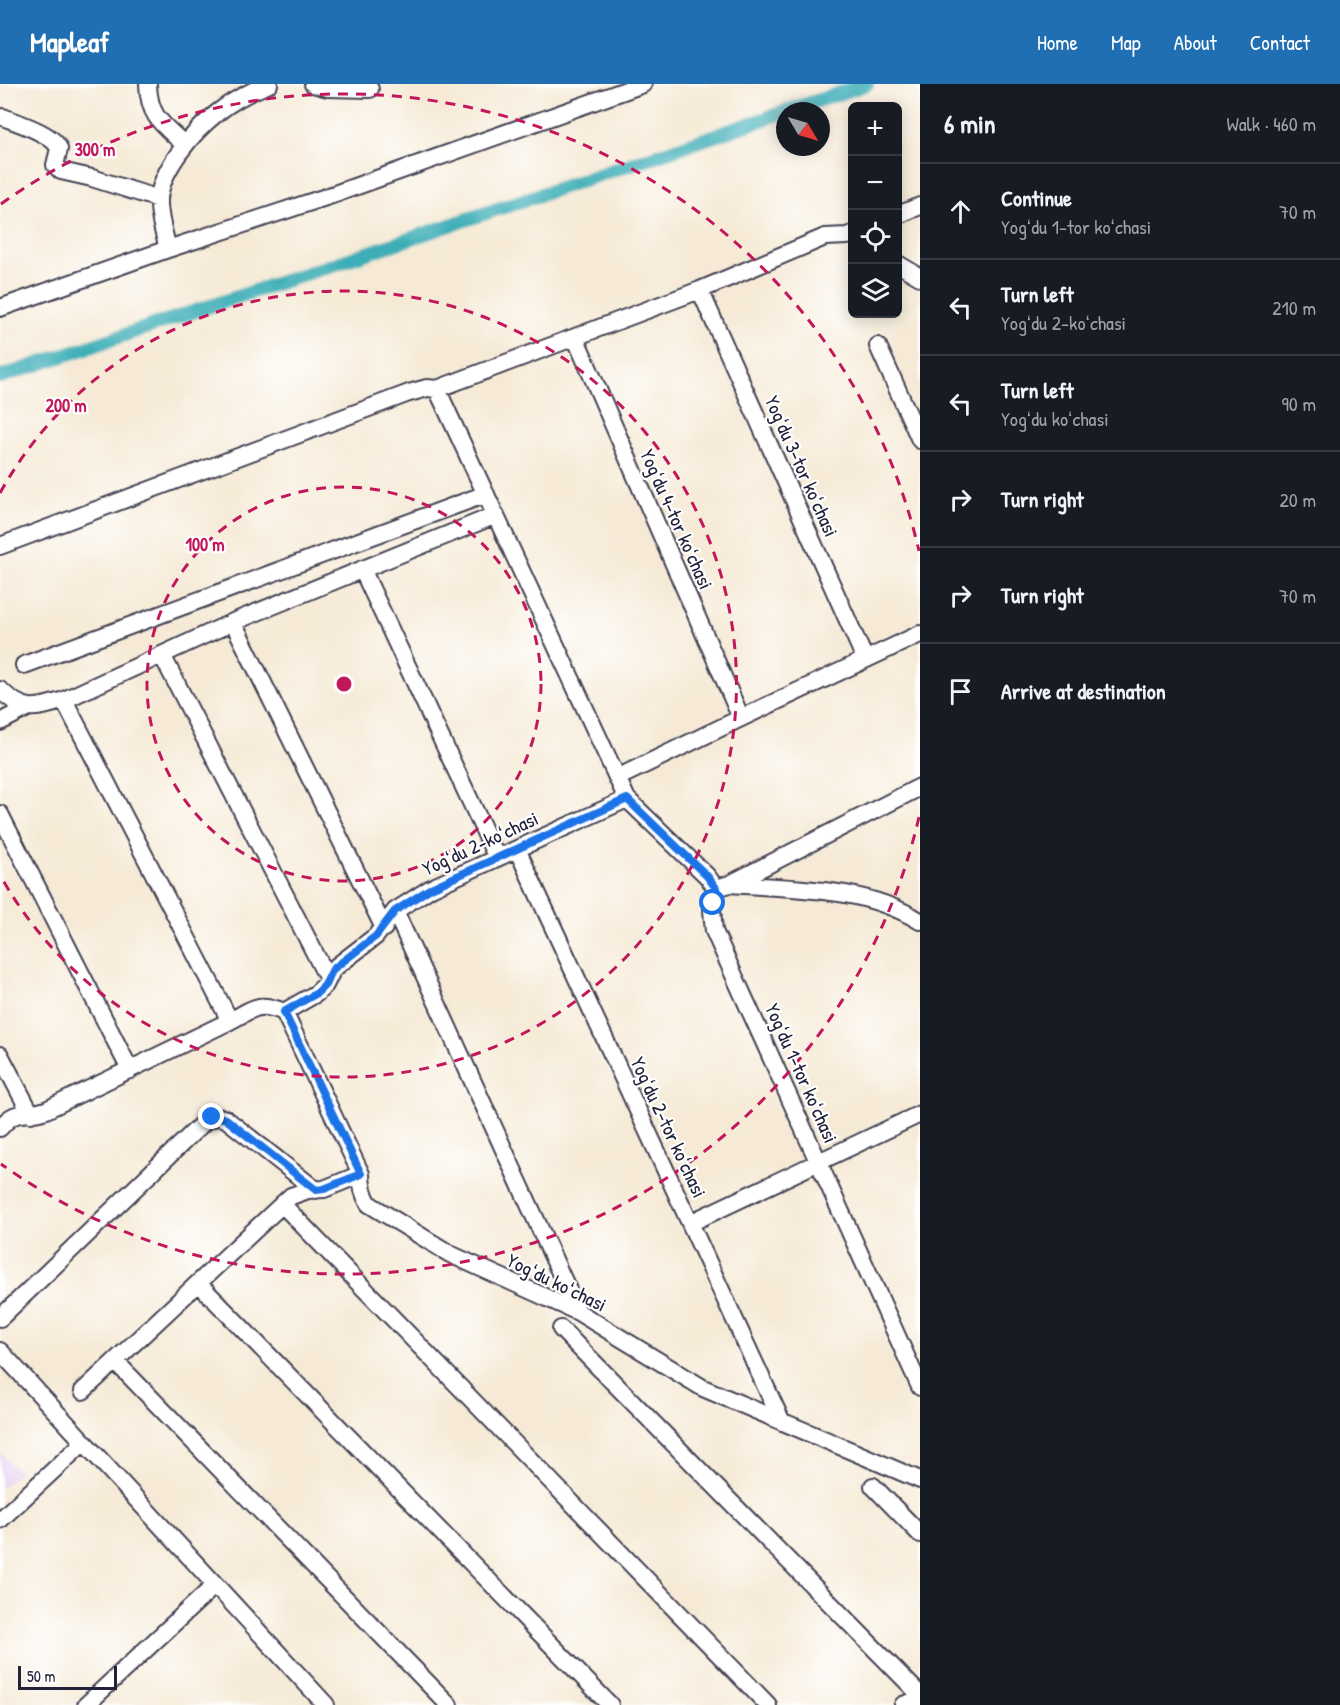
<!DOCTYPE html>
<meta charset="utf-8">
<style>
:root{--surface:#171b24;--page:#242831;--text:#f1f3f6;--muted:#9ea1a6;--line:#363941;--accent:#1f6fb2}
body{margin:0;font-family:"Patrick Hand",sans-serif;background:var(--page);color:var(--text)}
.controls{position:absolute;right:18px;top:18px;display:grid;overflow:hidden;border-radius:9px;box-shadow:0 3px 15px #0003}
.controls button{width:54px;height:54px;display:grid;place-items:center;padding:0;border:0;border-bottom:2px solid var(--line);background:var(--surface);color:var(--text);font:30px sans-serif}
.compass{position:absolute;left:776px;top:18px;width:54px;height:54px;border-radius:50%;background:var(--surface);box-shadow:0 3px 15px #0003;rotate:128deg}
.scale{position:absolute;left:18px;bottom:15px;width:99px;box-sizing:border-box;padding-left:6px;border:3px solid #22223b;border-top:0;font-size:16px;line-height:21px;white-space:nowrap;color:#22223b;-webkit-text-stroke:4px #fff;paint-order:stroke}
.stop{position:absolute;width:18px;height:18px;margin:-14px;border:4px solid #1a73e8;border-radius:50%;background:#fff}
.stop.end{background:#1a73e8;border-color:#fff;box-shadow:0 2px 6px #0008}
.list{margin:0;padding:0;list-style:none}
h2{display:flex;justify-content:space-between;align-items:center;height:78px;margin:0;padding:0 24px;font-size:26px}
h2 small{font-size:20px;font-weight:400;color:var(--muted)}
.list li{display:grid;grid-template-columns:39px 1fr auto;gap:18px;align-items:center;box-sizing:border-box;height:96px;padding:0 24px;border-top:2px solid var(--line)}
.list b{display:block;font-size:22px;white-space:nowrap}
.list p{margin:0;font-size:20px;white-space:nowrap;color:var(--muted)}
.list em{font-size:20px;font-style:normal;color:var(--muted)}
.icon{flex:none;width:33px;height:33px;fill:none;stroke:currentColor;stroke-width:2;stroke-linecap:round;stroke-linejoin:round}
.map{position:relative;flex:none;width:920px;height:1621px;overflow:hidden}
header{display:flex;align-items:center;gap:36px;box-sizing:border-box;height:84px;padding:0 30px;background:var(--accent);color:#fff}
header strong{font-size:28px}
nav{display:flex;gap:33px;margin-inline-start:auto;font-size:21px}
main{display:flex}
aside{flex:1;background:var(--surface)}
.map>svg:first-child{display:block}
.built{fill:#e6d3f0}
.lines{fill:none;stroke-linecap:round;stroke-linejoin:round}
.canal{stroke:#3daeb7;stroke-width:14}
.minor-casing{stroke:#424052;stroke-width:20}
.minor{stroke:#fff;stroke-width:16}
.route{stroke:#1a73e8;stroke-width:8}
.ring{fill:none;stroke:#c2185b;stroke-width:3;stroke-dasharray:10 8}
.labels{text-anchor:middle;dominant-baseline:central;stroke-width:4.5;stroke-linejoin:round;paint-order:stroke}
.street-label{font-size:20px;fill:#22223b;stroke:#fff}
.centre{fill:#c2185b;stroke:#fff;stroke-width:3}
.ring-label{font-size:18px;text-anchor:middle;font-weight:bold;fill:#c2185b;stroke:#fff;stroke-width:4.5;stroke-linejoin:round;paint-order:stroke}
</style>
<header>
<strong>Mapleaf</strong>
<nav><a>Home</a><a>Map</a><a>About</a><a>Contact</a></nav>
</header>
<main>
<div class="map">
<svg width="920" height="1621" viewBox="0 0 920 1621">
<rect width="100%" height="100%" fill="#fff"/>
<filter id="ink" filterUnits="userSpaceOnUse"><feTurbulence type="fractalNoise" baseFrequency=".0167" numOctaves="2"/><feDisplacementMap in="SourceGraphic" scale="12" xChannelSelector="R" yChannelSelector="G"/><feConvolveMatrix kernelMatrix="1 2 1 2 8 2 1 2 1" color-interpolation-filters="sRGB"/></filter>
<filter id="wash" filterUnits="userSpaceOnUse"><feTurbulence type="fractalNoise" baseFrequency=".008" numOctaves="4" result="noise"/><feDisplacementMap in="SourceGraphic" scale="24" xChannelSelector="R" yChannelSelector="G"/><feGaussianBlur stdDeviation="1.35" result="paint"/><feColorMatrix in="noise" values="0 0 0 0 0 0 0 0 0 0 0 0 0 0 0 0 0 1.4 0 .05"/><feComposite in="paint" operator="in"/></filter>
<g filter="url(#wash)">
<rect width="100%" height="100%" fill="#f6ead6"/>
<path class="built" d="M0 1368 19 1388 0 1405Z"/>
<g class="lines">
<path class="canal" d="M787 27 867 0
M0 293 785 28"/>
</g>
</g>
<g filter="url(#ink)">
<g class="lines">
<defs>
<path id="minor" d="M148 0C149 33 162 40 185 61
M313 0 328 4 370 5
M3 33C18 39 54 50 59 65L55 81 61 87 92 94 159 115
M898 131 920 122
M168 165C164 149 158 131 159 115 161 85 194 47 217 29 232 17 251 7 269 0
M898 180 920 193
M700 206 865 575
M0 224 168 165 329 112 643 0
M575 253 741 634
M878 262 920 356
M437 305 627 715 707 792 716 804 712 826 714 847 920 1303
M0 462 409 309 427 304 437 305 700 206 825 153 847 152 852 150
M362 485 497 774
M233 538 384 844
M162 571 328 895
M24 581 486 410
M0 606C24 628 34 626 64 616L233 538 496 431
M64 616 230 937C253 925 257 917 284 928
M0 638 29 623
M617 694 741 634 920 550
M0 730 130 986
M517 765 782 1338
M730 800C794 805 863 802 920 837
M716 804 730 800 920 703
M395 827 578 1228
M284 928 361 1090C361 1102 363 1110 369 1120L450 1170 578 1228 703 1304 920 1396
M284 928 317 909 325 901 333 885 376 852 395 827 431 804 627 715
M0 971 31 1030
M0 1044C18 1022 24 1034 46 1026L230 937
M282 1120 768 1621
M690 1139 920 1030
M198 1199 610 1621
M0 1234 204 1038C212 1033 217 1032 226 1035L316 1106
M561 1245 920 1611
M0 1267 326 1621
M115 1277 449 1621
M83 1307 291 1112 308 1106 324 1105 361 1090
M873 1402 920 1450
M0 1436 84 1358
M86 1621 215 1501
M903 1621 920 1615"/>
</defs>
<use href="#minor" class="minor-casing"/>
<use href="#minor" class="minor"/>
</g>
</g>
<g class="lines" filter="url(#ink)">
<path class="route" d="M212 1033H219L226 1035 316 1106 324 1105 361 1090 284 928 317 909 325 901 333 885 376 852 395 827 431 804 627 715 707 792 716 804 713 819"/>
</g>
<g class="ring">
<circle cx="344" cy="600" r="197"/>
<path d="M0 409A393 393 0 1 1 0 791"/>
<path d="M919 733A590 590 0 0 1 1 1080M1 120A590 590 0 0 1 919 467"/>
</g>
<g class="labels">
<g class="street-label">
<text transform="translate(802 382) rotate(66)">Yogʻdu 3-tor koʻchasi</text>
<text transform="translate(677 435) rotate(66)">Yogʻdu 4-tor koʻchasi</text>
<text transform="translate(480 759) rotate(-25)">Yogʻdu 2-koʻchasi</text>
<text transform="translate(802 989) rotate(66)">Yogʻdu 1-tor koʻchasi</text>
<text transform="translate(669 1043) rotate(65)">Yogʻdu 2-tor koʻchasi</text>
<text transform="translate(557 1198) rotate(26)">Yogʻdu koʻchasi</text>
</g>
</g>
<circle cx="344" cy="600" r="9" class="centre"/>
<g class="ring-label">
<text x="95" y="72">300 m</text>
<text x="66" y="328">200 m</text>
<text x="205" y="467">100 m</text>
</g>
</svg>
<div class="controls">
<button>+</button>
<button>−</button>
<button><svg class="icon" aria-label="locate" viewBox="0 0 24 24"><circle cx="12" cy="12" r="6"/><path d="M12 2v4M12 18v4M2 12h4M18 12h4"/></svg></button>
<button><svg class="icon" aria-label="layers" viewBox="0 0 24 24"><path d="M12 4l9 5-9 5-9-5zM3 14l9 5 9-5"/></svg></button>
</div>
<svg class="compass" viewBox="-18 -18 36 36"><path d="M0-13l5 13h-10z" fill="#e53935"/><path d="M0 13l5-13h-10z" fill="#9ea1a6"/></svg>
<div class="scale">50 m</div>
<div class="stop" style="left:713px;top:819px"></div>
<div class="stop end" style="left:212px;top:1033px"></div>
</div>
<aside>
<h2>6 min<small>Walk · 460 m</small></h2>
<ul class="list">
<li><svg class="icon" aria-label="ahead" viewBox="0 0 24 24"><path d="M12 20V5M6 11l6-6 6 6"/></svg><div><b>Continue</b><p>Yogʻdu 1-tor koʻchasi</p></div><em>70 m</em></li>
<li><svg class="icon" aria-label="left" viewBox="0 0 24 24"><path d="M17 20v-9H6M10 6l-5 5 5 5"/></svg><div><b>Turn left</b><p>Yogʻdu 2-koʻchasi</p></div><em>210 m</em></li>
<li><svg class="icon" aria-label="left" viewBox="0 0 24 24"><path d="M17 20v-9H6M10 6l-5 5 5 5"/></svg><div><b>Turn left</b><p>Yogʻdu koʻchasi</p></div><em>90 m</em></li>
<li><svg class="icon" aria-label="right" viewBox="0 0 24 24"><path d="M7 20v-9h11M14 6l5 5-5 5"/></svg><div><b>Turn right</b></div><em>20 m</em></li>
<li><svg class="icon" aria-label="right" viewBox="0 0 24 24"><path d="M7 20v-9h11M14 6l5 5-5 5"/></svg><div><b>Turn right</b></div><em>70 m</em></li>
<li><svg class="icon" aria-label="arrive" viewBox="0 0 24 24"><path d="M6 21V4h12l-3 4 3 4H6"/></svg><div><b>Arrive at destination</b></div></li>
</ul>
</aside>
</main>
